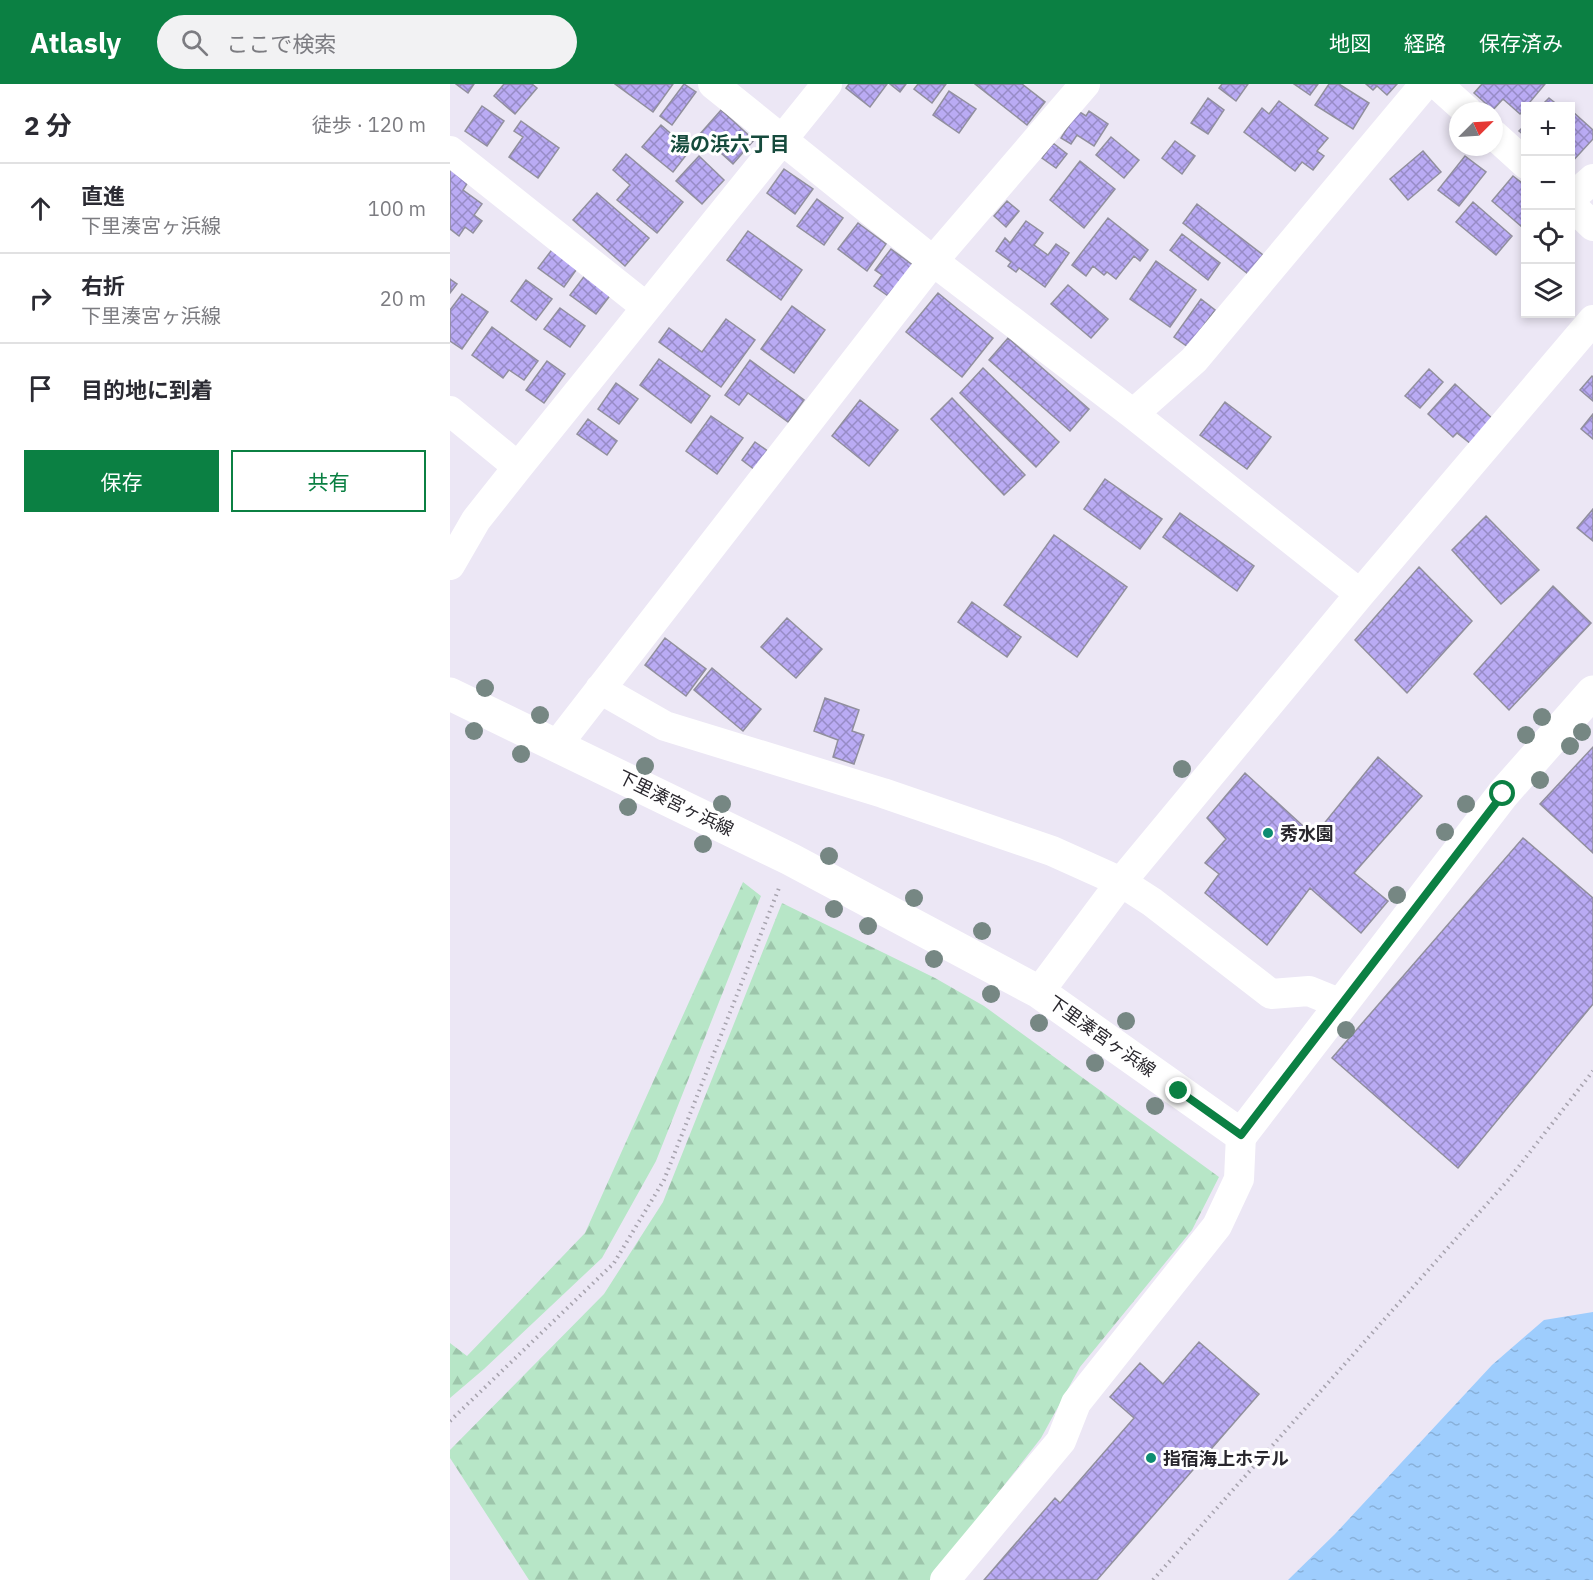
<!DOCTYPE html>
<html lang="ja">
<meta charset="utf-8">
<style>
:root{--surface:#fff;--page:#f2f2f3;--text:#2b2b33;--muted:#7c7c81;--line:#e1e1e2;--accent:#0b8043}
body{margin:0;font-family:"IBM Plex Sans","Noto Sans JP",sans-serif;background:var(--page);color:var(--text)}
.controls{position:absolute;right:18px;top:18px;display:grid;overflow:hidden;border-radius:0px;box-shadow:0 3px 9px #0003}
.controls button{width:54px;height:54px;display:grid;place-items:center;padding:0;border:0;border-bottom:2px solid var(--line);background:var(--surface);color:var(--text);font:30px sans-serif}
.compass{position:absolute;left:999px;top:18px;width:54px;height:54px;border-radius:50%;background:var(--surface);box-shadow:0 3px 9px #0003;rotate:66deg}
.stop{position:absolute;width:18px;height:18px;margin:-14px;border:4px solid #0b8043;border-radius:50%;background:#fff}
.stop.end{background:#0b8043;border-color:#fff;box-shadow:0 2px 6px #0008}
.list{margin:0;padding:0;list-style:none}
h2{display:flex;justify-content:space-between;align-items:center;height:78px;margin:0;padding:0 24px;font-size:26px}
h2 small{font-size:20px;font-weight:400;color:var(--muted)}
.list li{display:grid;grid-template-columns:39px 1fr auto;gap:18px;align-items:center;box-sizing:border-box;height:90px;padding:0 24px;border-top:2px solid var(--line)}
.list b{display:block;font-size:22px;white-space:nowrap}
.list p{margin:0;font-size:20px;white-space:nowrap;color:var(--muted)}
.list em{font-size:20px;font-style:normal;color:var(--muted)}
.actions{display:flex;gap:12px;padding:18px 24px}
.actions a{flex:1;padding:14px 0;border:2px solid var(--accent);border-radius:0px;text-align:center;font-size:21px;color:var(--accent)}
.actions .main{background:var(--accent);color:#fff}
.icon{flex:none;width:33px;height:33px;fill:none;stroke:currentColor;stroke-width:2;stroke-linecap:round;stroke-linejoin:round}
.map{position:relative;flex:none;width:1143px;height:1496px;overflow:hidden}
header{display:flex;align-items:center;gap:36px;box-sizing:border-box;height:84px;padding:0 30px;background:var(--accent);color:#fff}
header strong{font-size:28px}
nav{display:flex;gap:33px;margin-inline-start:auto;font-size:21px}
.search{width:420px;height:54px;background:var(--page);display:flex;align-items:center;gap:15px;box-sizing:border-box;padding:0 21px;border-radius:33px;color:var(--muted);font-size:22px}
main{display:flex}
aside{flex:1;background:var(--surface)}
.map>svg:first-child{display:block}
.forest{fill:url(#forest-firs)}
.water{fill:url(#water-ripples)}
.building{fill:url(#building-cross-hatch);stroke:#918f9d;stroke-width:1.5}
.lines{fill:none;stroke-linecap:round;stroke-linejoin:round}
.path{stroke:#a7a3ae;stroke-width:4;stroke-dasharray:1.5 4.5;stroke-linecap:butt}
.minor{stroke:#fff;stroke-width:30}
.major{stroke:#fff;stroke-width:33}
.tree{fill:#768783}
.route{stroke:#0b8043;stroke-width:8}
.poi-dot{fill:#0d8c71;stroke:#fff;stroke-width:2}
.labels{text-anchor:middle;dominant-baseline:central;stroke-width:6;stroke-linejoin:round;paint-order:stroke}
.street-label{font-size:18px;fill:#29272d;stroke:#fff}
.poi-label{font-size:18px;font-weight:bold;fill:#29272d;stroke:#fff;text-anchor:start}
.neighbourhood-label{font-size:20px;font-weight:bold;fill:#154a3c;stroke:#fff}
</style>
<header>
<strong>Atlasly</strong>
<div class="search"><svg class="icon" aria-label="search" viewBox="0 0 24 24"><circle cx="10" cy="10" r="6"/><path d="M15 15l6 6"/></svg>ここで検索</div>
<nav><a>地図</a><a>経路</a><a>保存済み</a></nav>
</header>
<main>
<aside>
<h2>2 分<small>徒歩 · 120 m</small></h2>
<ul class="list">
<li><svg class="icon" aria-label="ahead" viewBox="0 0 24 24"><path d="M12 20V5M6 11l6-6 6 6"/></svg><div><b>直進</b><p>下里湊宮ヶ浜線</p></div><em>100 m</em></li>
<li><svg class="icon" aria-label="right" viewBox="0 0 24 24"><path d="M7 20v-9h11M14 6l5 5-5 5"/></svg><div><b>右折</b><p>下里湊宮ヶ浜線</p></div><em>20 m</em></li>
<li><svg class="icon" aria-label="arrive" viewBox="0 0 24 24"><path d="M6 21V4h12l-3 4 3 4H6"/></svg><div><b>目的地に到着</b></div></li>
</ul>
<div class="actions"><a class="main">保存</a><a>共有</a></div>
</aside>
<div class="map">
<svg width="1143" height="1496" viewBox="0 0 1143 1496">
<defs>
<pattern id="forest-firs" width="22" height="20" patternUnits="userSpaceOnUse" patternTransform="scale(1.5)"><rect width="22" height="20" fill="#b7e6c7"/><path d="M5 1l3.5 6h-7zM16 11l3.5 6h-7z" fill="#9dc5ab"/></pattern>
<pattern id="water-ripples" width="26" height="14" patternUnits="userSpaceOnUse" patternTransform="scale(1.5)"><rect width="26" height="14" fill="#9ecdfd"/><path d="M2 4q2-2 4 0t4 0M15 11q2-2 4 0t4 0" fill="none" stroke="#88b0d9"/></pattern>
<pattern id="building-cross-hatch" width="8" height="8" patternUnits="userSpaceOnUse" patternTransform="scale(1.5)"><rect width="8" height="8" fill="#baabf4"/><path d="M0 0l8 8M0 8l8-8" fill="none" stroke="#978bc6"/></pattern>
</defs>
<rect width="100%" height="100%" fill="#ece7f5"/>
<path class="forest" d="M293 798 311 812 206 1077 152 1174 34 1285 0 1314V1259L17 1272 135 1149Z
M332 819 485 894 534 922 769 1093 742 1146 630 1283 591 1354 480 1496H79L0 1374V1366L154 1210 213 1118Z"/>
<path class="water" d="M1143 1228V1496H838L885 1450 1042 1281 1094 1236Z"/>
<path class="building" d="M6 0H24L18 9Z
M54 0H82L87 4 65 30 44 12Z
M165 0H223L203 28Z
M234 0 246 8 222 41 210 32Z
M399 0H437L420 23 396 4Z
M440 0H456L450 8Z
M468 0H496L482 19 464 5Z
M525 0H572L595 18 577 41Z
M772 0H798L786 17 769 4Z
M844 0H868L860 11Z
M879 0H889L919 19 903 45 865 21Z
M916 0H947L937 11 927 2 923 6Z
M1032 0H1095L1070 30 1053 15 1043 26 1024 9Z
M499 7 526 25 509 49 483 31Z
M758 14 774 26 758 50 741 39Z
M1099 14 1109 22H1091Z
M829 17 878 54 867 67 874 72 863 86 852 78 845 87 794 48 812 24 819 30Z
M32 22 54 37 37 62 15 47Z
M271 26 304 56 283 80 250 50Z
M628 27 636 32 639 27 658 40 644 62 627 51 621 60 611 54Z
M1122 27 1143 46V55L1120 80Z
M71 37 109 64 88 94 59 73 73 53 64 47Z
M1076 40V53L1069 47Z
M211 41 240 66 223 88 192 63Z
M661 53 689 76 674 94 646 71Z
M725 57 745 72 732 90 712 74Z
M603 59 617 70 606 84 592 74Z
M973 67 991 88 958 116 940 95Z
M176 70 233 118 207 149 167 116 180 101 163 86Z
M249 72 274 96 252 120 226 97Z
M1015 72 1036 88 1009 122 988 106Z
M630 77 665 105 634 144 600 116Z
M0 85 18 98 13 106 32 120 24 131 32 137 23 149 15 143 9 152 0 145Z
M334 85 363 105 345 130 317 109Z
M1063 92 1076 102V139L1072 143 1042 117Z
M147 109 199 154 175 182 123 136Z
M367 115 393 134 374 161 347 142Z
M557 117 569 127 556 143 544 132Z
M1023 118 1062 152 1046 171 1006 138Z
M747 120 813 171 798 190 733 139Z
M658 134 698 166 690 177 684 172 666 195 657 188 654 191 643 182 636 192 622 181Z
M576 137 593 149 584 161 598 171 606 160 619 169 595 203 569 184 566 188 558 182 561 178 546 167 555 154 560 159Z
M408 139 436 160 417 187 388 165Z
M298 147 352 186 331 216 277 176Z
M732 150 770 179 758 196 720 166Z
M104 163 129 182 114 203 88 184Z
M441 165 464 182 441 214 424 202 432 191 425 186Z
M706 177 746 206 720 243 680 215Z
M136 190 162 209 146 230 120 211Z
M0 195 7 200 0 209Z
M76 196 102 215 86 236 61 217Z
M618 201 658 235 641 254 601 220Z
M488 209 543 254 512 293 456 248Z
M12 210 38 228 12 265 0 257V226Z
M751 215 765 226 738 263 724 253Z
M342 222 375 246 344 289 311 265Z
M110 224 135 242 120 263 94 245Z
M276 235 305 256 271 303 209 258 219 244 252 268Z
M42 243 88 277 74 296 59 286 53 294 22 271Z
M558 254 639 325 620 347 539 276Z
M209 275 260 312 241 339 190 301Z
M300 276 354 316 338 338 298 309 289 321 275 311Z
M97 277 115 290 94 319 76 306Z
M533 284 609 358 586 383 510 309Z
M979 285 993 298 970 324 955 312Z
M1142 292 1143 293V317L1130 306Z
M166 299 188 315 169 340 148 325Z
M1005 300 1043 335 1021 360 1007 349 1003 353 978 330Z
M502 314 575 391 554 411 481 335Z
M410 316 448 346 419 382 382 352Z
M775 318 821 353 797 385 750 351Z
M1143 330V355L1131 345Z
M261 332 293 354 267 390 236 367Z
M138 335 167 357 157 371 127 350Z
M305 358 319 368 305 386 292 376Z
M655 395 712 435 690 465 634 425Z
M1143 425V457L1127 444Z
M730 429 804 482 787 507 713 453Z
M1036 432 1089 486 1051 520 1002 466Z
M604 451 677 503 627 573 554 521Z
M969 483 1022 537 957 609 905 556Z
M1103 502 1141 539 1059 626 1024 590Z
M522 518 571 553 557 573 508 538Z
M337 534 372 565 346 594 311 563Z
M215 554 256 585 236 612 195 581Z
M262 584 311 625 293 647 244 606Z
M375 614 409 626 402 647 414 651 404 680 383 673 388 656 364 647Z
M1143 663V769L1090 720Z
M928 673 972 712 904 789 938 817 911 849 860 804 817 861 755 809 769 790 755 779 776 755 757 734 795 689 864 752Z
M1073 754 1143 814V920L1008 1084 882 974Z
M749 1258 809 1310 647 1496H534L605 1414 610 1419 684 1334 660 1313 690 1279 713 1300Z"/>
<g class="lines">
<path class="path" d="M0 1337 164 1179 214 1096 329 804
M703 1496 1059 1095 1143 987"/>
<path class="minor" d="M263 0 483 177 683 330 910 510
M987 0 1017 27
M1044 51 1076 80
M0 67 196 223
M1120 115 1143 95
M1120 120 1143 142
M0 327 68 383
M683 330 744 276 975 0
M0 481 26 436 68 383 377 0
M150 605 215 642 433 709 602 767 671 798 702 818 821 910 859 907 891 920
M107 661 483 177 635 0
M589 908 671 798 910 510 1143 236
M495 1496 611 1357 626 1319 767 1142 789 1095 791 1051"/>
<path class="major" d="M0 610 340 775 589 908 791 1051 1053 710 1143 608"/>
</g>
<g class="tree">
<circle cx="35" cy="604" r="9"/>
<circle cx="90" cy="631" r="9"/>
<circle cx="1092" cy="633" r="9"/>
<circle cx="24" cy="647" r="9"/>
<circle cx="1132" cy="648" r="9"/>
<circle cx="1076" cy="651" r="9"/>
<circle cx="1120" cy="662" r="9"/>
<circle cx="71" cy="670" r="9"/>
<circle cx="195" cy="682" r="9"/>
<circle cx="732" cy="685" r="9"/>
<circle cx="1090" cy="696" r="9"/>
<circle cx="272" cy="720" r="9"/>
<circle cx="1016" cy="720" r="9"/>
<circle cx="178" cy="723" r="9"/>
<circle cx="995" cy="748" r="9"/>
<circle cx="253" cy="760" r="9"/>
<circle cx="379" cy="772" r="9"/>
<circle cx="947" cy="811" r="9"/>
<circle cx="464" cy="814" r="9"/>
<circle cx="384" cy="825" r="9"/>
<circle cx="418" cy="842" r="9"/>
<circle cx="532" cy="847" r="9"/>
<circle cx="484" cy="875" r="9"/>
<circle cx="541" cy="910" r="9"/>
<circle cx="676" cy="937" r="9"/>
<circle cx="589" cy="939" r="9"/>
<circle cx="896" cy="946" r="9"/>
<circle cx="645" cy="979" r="9"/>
<circle cx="705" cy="1022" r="9"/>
</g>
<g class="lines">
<path class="route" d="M729 1007 791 1051 1053 710"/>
</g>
<g class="poi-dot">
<circle cx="818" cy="749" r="6"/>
<circle cx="701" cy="1374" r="6"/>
</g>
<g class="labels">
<g class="street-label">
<text transform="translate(226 719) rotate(26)">下里湊宮ヶ浜線</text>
<text transform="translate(652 952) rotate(35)">下里湊宮ヶ浜線</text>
</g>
<g class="poi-label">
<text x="830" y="749">秀水園</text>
<text x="713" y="1374">指宿海上ホテル</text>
</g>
<g class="neighbourhood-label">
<text x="280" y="59">湯の浜六丁目</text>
</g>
</g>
</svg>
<div class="controls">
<button>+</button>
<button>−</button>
<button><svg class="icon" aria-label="locate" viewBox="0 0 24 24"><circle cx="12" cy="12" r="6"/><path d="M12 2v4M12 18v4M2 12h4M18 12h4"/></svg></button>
<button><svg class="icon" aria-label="layers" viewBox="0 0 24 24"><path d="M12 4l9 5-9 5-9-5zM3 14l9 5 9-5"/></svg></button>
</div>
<svg class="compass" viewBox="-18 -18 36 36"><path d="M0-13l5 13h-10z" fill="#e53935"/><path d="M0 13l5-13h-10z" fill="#7c7c81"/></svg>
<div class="stop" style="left:1053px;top:710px"></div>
<div class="stop end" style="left:729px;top:1007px"></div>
</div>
</main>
